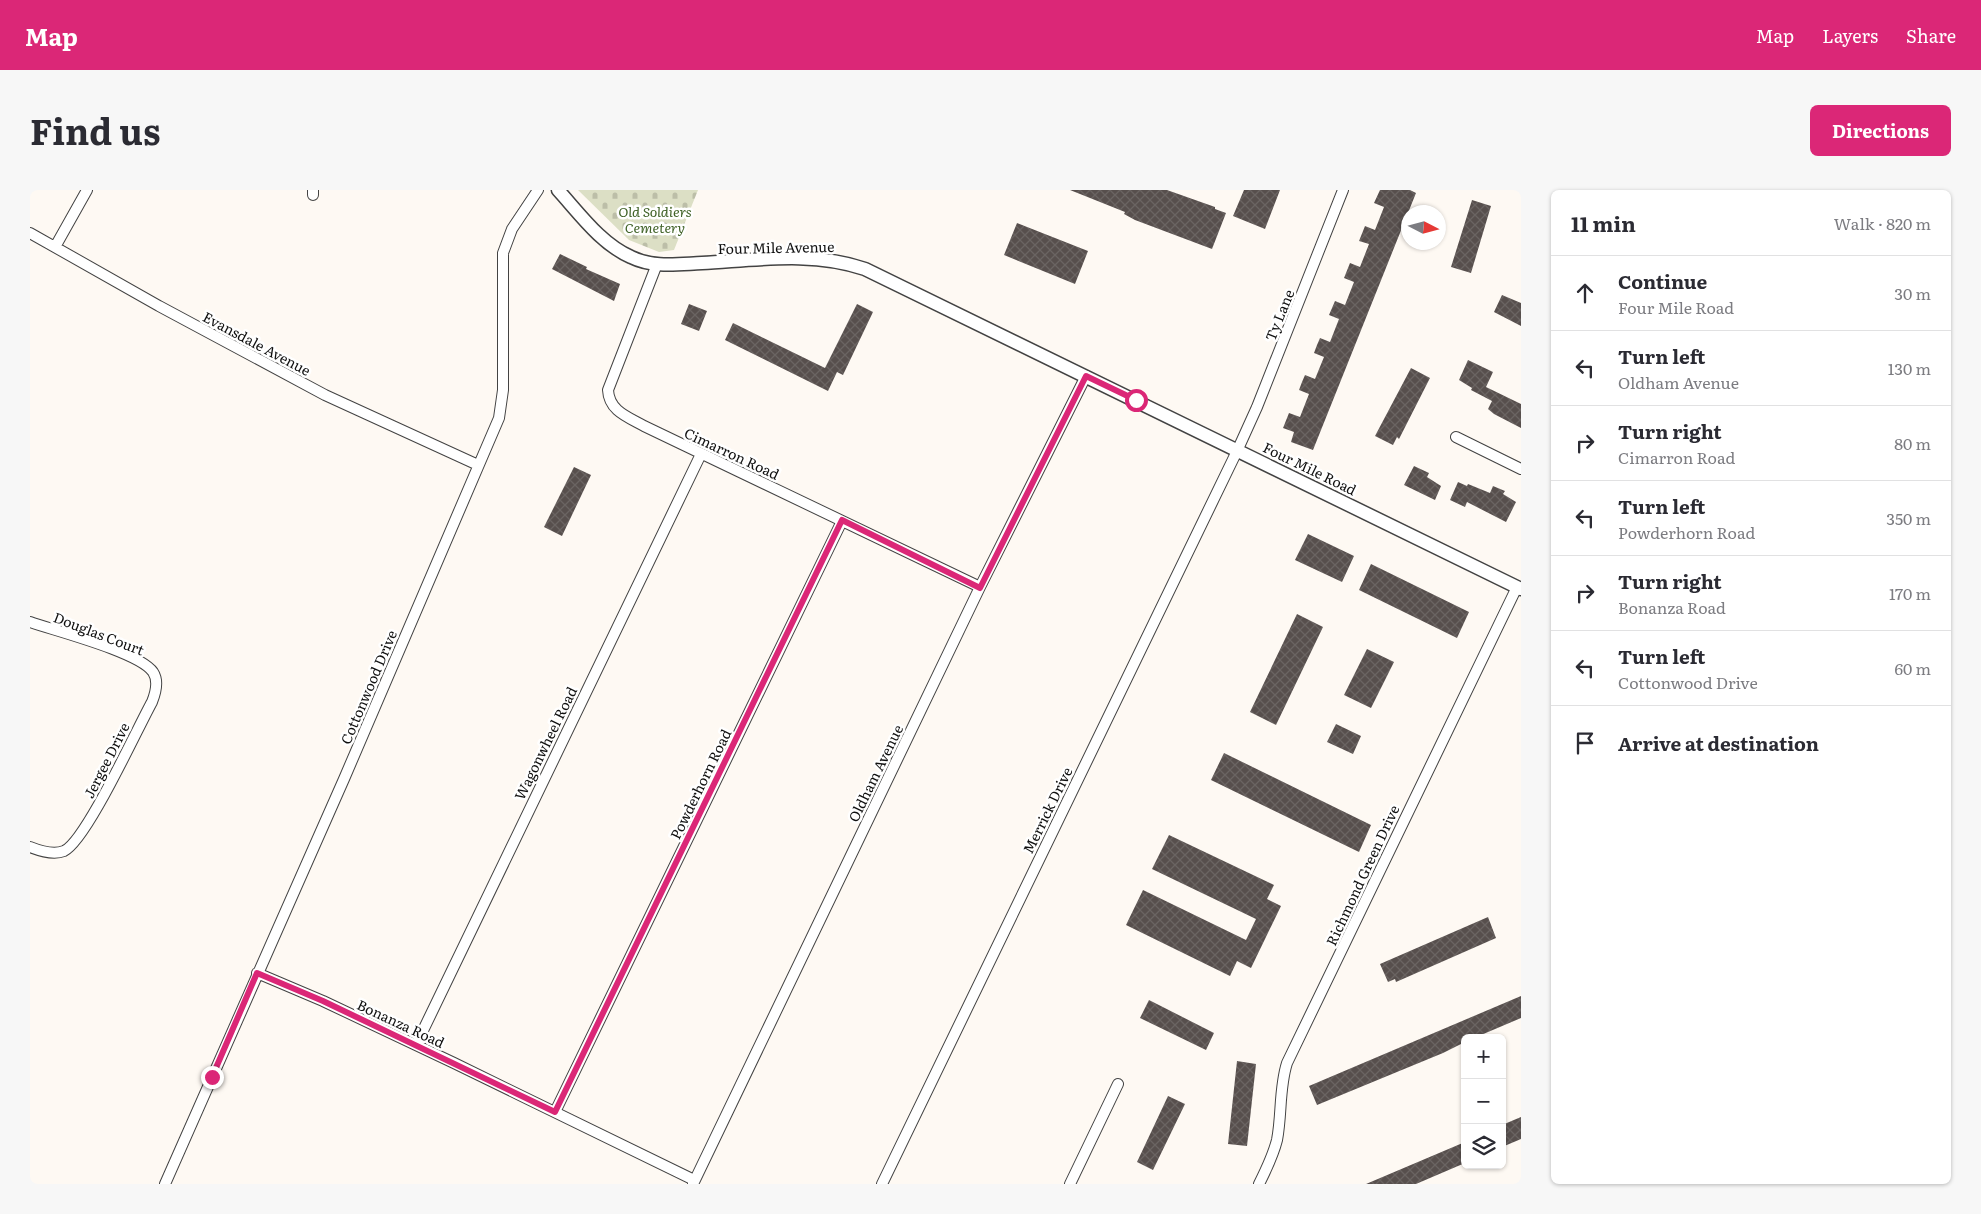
<!DOCTYPE html>
<meta charset="utf-8">
<style>
:root{--surface:#fff;--page:#f7f7f7;--text:#2b2b33;--muted:#7c7c81;--line:#e1e1e2;--accent:#db2777}
body{margin:0;font-family:Literata,serif;background:var(--page);color:var(--text)}
.controls{position:absolute;right:15px;bottom:15px;display:grid;overflow:hidden;border-radius:8px;box-shadow:0 1px 4px #0004}
.controls button{width:45px;height:45px;display:grid;place-items:center;padding:0;border:0;border-bottom:1px solid var(--line);background:var(--surface);color:var(--text);font:25px sans-serif}
.compass{position:absolute;left:1371px;top:15px;width:45px;height:45px;border-radius:50%;background:var(--surface);box-shadow:0 1px 4px #0004;rotate:96deg}
.stop{position:absolute;width:15px;height:15px;margin:-11px;border:4px solid #db2777;border-radius:50%;background:#fff}
.stop.end{background:#db2777;border-color:#fff;box-shadow:0 1px 5px #0008}
.list{margin:0;padding:0;list-style:none}
h2{display:flex;justify-content:space-between;align-items:center;height:65px;margin:0;padding:0 20px;font-size:21px}
h2 small{font-size:16px;font-weight:400;color:var(--muted)}
.list li{display:grid;grid-template-columns:32px 1fr auto;gap:15px;align-items:center;box-sizing:border-box;height:75px;padding:0 20px;border-top:1px solid var(--line)}
.list b{display:block;font-size:19px;white-space:nowrap}
.list p{margin:0;font-size:16px;white-space:nowrap;color:var(--muted)}
.list em{font-size:16px;font-style:normal;color:var(--muted)}
.icon{flex:none;width:28px;height:28px;fill:none;stroke:currentColor;stroke-width:2;stroke-linecap:round;stroke-linejoin:round}
.map{position:relative;flex:none;width:1491px;height:994px;overflow:hidden;border-radius:8px}
header{display:flex;align-items:center;gap:30px;box-sizing:border-box;height:70px;padding:0 25px;background:var(--accent);color:#fff}
header strong{font-size:24px}
nav{display:flex;gap:28px;margin-inline-start:auto;font-size:18px}
.intro{display:flex;align-items:center;justify-content:space-between;box-sizing:border-box;height:120px;padding:0 30px}
h1{margin:0;font-size:35px}
.button{padding:12px 22px;border-radius:8px;background:var(--accent);color:#fff;font-size:18px;font-weight:700}
main{display:flex;gap:30px;padding:0 30px}
aside{flex:1;background:var(--surface);border-radius:8px;box-shadow:0 1px 4px #0004}
.map>svg:first-child{display:block}
.cemetery{fill:url(#cemetery-stones)}
.building{fill:url(#building-cross-hatch)}
.lines{fill:none;stroke-linecap:round;stroke-linejoin:round}
.minor-casing{stroke:#434343;stroke-width:12}
.tertiary-casing{stroke:#434343;stroke-width:15}
.minor{stroke:#fff;stroke-width:10}
.tertiary{stroke:#fff;stroke-width:12}
.route{stroke:#db2777;stroke-width:6}
.labels{text-anchor:middle;dominant-baseline:central;stroke-width:5;stroke-linejoin:round;paint-order:stroke}
.park-label{font-size:14px;font-style:italic;fill:#3f6126;stroke:#fff}
.street-label{font-size:14px;fill:#101010;stroke:#fff}
</style>
<header>
<strong>Map</strong>
<nav><a>Map</a><a>Layers</a><a>Share</a></nav>
</header>
<div class="intro"><h1>Find us</h1><a class="button">Directions</a></div>
<main>
<div class="map">
<svg width="1491" height="994" viewBox="0 0 1491 994">
<defs>
<pattern id="cemetery-stones" width="16" height="16" patternUnits="userSpaceOnUse" patternTransform="scale(1.25)"><rect width="16" height="16" fill="#dcdfc5"/><path d="M2 7V4a2 2 0 0 1 4 0v3zM10 15v-3a2 2 0 0 1 4 0v3z" fill="#bcbea8"/></pattern>
<pattern id="building-cross-hatch" width="8" height="8" patternUnits="userSpaceOnUse" patternTransform="scale(1.25)"><rect width="8" height="8" fill="#574f4d"/><path d="M0 0l8 8M0 8l8-8" fill="none" stroke="#6a6462"/></pattern>
</defs>
<rect width="100%" height="100%" fill="#fef9f3"/>
<path class="cemetery" d="M548 0H668L644 60 629 62 599 50Z"/>
<path class="building" d="M1040 0H1137L1185 17V19L1196 23 1182 59 1105 30 1094 24 1095 22Z
M1214 0H1250L1235 39 1203 26Z
M1350 0H1380L1386 3 1283 260 1261 252 1264 242 1253 238 1259 223 1270 227 1279 204 1269 200 1272 192 1275 185 1285 189 1294 167 1284 163 1287 155 1290 148 1300 152 1309 129 1299 125 1305 111 1315 115 1324 92 1314 88 1320 73 1330 77 1339 54 1329 51 1335 36 1345 40 1354 17 1344 13Z
M1442 10 1461 16 1441 83 1421 77Z
M987 33 1058 61 1045 94 974 65Z
M530 64 557 77 556 79 590 94 584 111 522 79Z
M1472 105 1491 113V136L1464 122Z
M659 114 677 121 669 141 651 134Z
M827 114 843 122 813 185 807 182 798 201 695 150 703 133 795 178Z
M1438 170 1463 182 1456 197 1491 214V238L1464 224 1458 219 1462 211 1441 200 1442 198 1429 190Z
M1381 178 1400 188 1369 249 1367 247 1363 255 1345 246Z
M1384 276 1399 283 1397 287 1411 296 1405 310 1374 295Z
M544 277 561 285 532 346 514 337Z
M1428 292 1437 296 1438 294 1460 303 1463 296 1475 301 1473 304 1486 312 1476 332 1437 312 1435 317 1420 310Z
M1278 344 1324 366 1312 392 1265 370Z
M1341 374 1439 422 1427 448 1329 400Z
M1267 424 1293 437 1246 535 1220 522Z
M1337 459 1364 472 1341 518 1314 505Z
M1306 534 1331 546 1323 564 1297 552Z
M1194 563 1341 635 1329 662 1181 590Z
M1139 645 1244 695 1237 709 1251 716 1221 778 1207 771 1200 786 1096 735 1113 700 1216 750 1226 729 1122 679Z
M1458 727 1466 748 1366 792 1365 789 1358 792 1350 774Z
M1491 806V828L1444 848H1435V852L1413 863 1287 915 1279 896Z
M1119 810 1184 843 1176 860 1110 828Z
M1207 871 1226 874 1217 956 1198 954Z
M1138 906 1155 914 1123 980 1107 972Z
M1491 927V949L1472 957V935Z
M1435 952V973L1386 994H1336Z"/>
<g class="lines">
<defs>
<path id="minor" d="M283 0V5
M0 43 129 116 295 205 448 275
M25 57 57 0
M627 74 578 200C579 221 598 227 614 236L950 397
M1426 247 1491 279
M0 432C26 441 109 462 123 482 129 491 126 502 122 512 107 539 56 651 34 661 24 665 10 661 0 657
M227 783 293 811 424 873 664 990
M386 855 671 264
M525 922 812 331
M135 994 314 589 469 228 473 200V63L482 39 508 0
M663 994 950 397 1056 186
M852 994 1208 259 1227 217 1313 0
M1040 994 1088 894
M1229 994C1236 980 1243 966 1247 950 1252 924 1249 898 1257 873L1487 397"/>
<path id="tertiary" d="M528 0C549 23 571 54 601 67 623 78 648 74 672 73 726 70 783 61 835 79L1491 399"/>
</defs>
<use href="#minor" class="minor-casing"/>
<use href="#tertiary" class="tertiary-casing"/>
<use href="#minor" class="minor"/>
<use href="#tertiary" class="tertiary"/>
</g>
<g class="lines">
<path class="route" d="M182 887 227 783 293 811 525 922 812 330 950 398 1056 186 1106 210"/>
</g>
<g class="labels">
<g class="park-label">
<text x="625" y="21">Old Soldiers<tspan x="625" dy="16">Cemetery</tspan></text>
</g>
<g class="street-label">
<text transform="translate(746 57) rotate(-1)">Four Mile Avenue</text>
<text transform="translate(1249 125) rotate(-68)">Ty Lane</text>
<text transform="translate(227 153) rotate(28)">Evansdale Avenue</text>
<text transform="translate(702 263) rotate(25)">Cimarron Road</text>
<text transform="translate(1280 278) rotate(26)">Four Mile Road</text>
<text transform="translate(69 443) rotate(21)">Douglas Court</text>
<text transform="translate(338 497) rotate(-67)">Cottonwood Drive</text>
<text transform="translate(515 553) rotate(-64)">Wagonwheel Road</text>
<text transform="translate(76 570) rotate(-63)">Jergee Drive</text>
<text transform="translate(845 583) rotate(-64)">Oldham Avenue</text>
<text transform="translate(670 594) rotate(-64)">Powderhorn Road</text>
<text transform="translate(1017 620) rotate(-64)">Merrick Drive</text>
<text transform="translate(1332 685) rotate(-65)">Richmond Green Drive</text>
<text transform="translate(371 833) rotate(25)">Bonanza Road</text>
</g>
</g>
</svg>
<div class="controls">
<button>+</button>
<button>−</button>
<button><svg class="icon" aria-label="layers" viewBox="0 0 24 24"><path d="M12 4l9 5-9 5-9-5zM3 14l9 5 9-5"/></svg></button>
</div>
<svg class="compass" viewBox="-18 -18 36 36"><path d="M0-13l5 13h-10z" fill="#e53935"/><path d="M0 13l5-13h-10z" fill="#7c7c81"/></svg>
<div class="stop" style="left:1106px;top:210px"></div>
<div class="stop end" style="left:182px;top:887px"></div>
</div>
<aside>
<h2>11 min<small>Walk · 820 m</small></h2>
<ul class="list">
<li><svg class="icon" aria-label="ahead" viewBox="0 0 24 24"><path d="M12 20V5M6 11l6-6 6 6"/></svg><div><b>Continue</b><p>Four Mile Road</p></div><em>30 m</em></li>
<li><svg class="icon" aria-label="left" viewBox="0 0 24 24"><path d="M17 20v-9H6M10 6l-5 5 5 5"/></svg><div><b>Turn left</b><p>Oldham Avenue</p></div><em>130 m</em></li>
<li><svg class="icon" aria-label="right" viewBox="0 0 24 24"><path d="M7 20v-9h11M14 6l5 5-5 5"/></svg><div><b>Turn right</b><p>Cimarron Road</p></div><em>80 m</em></li>
<li><svg class="icon" aria-label="left" viewBox="0 0 24 24"><path d="M17 20v-9H6M10 6l-5 5 5 5"/></svg><div><b>Turn left</b><p>Powderhorn Road</p></div><em>350 m</em></li>
<li><svg class="icon" aria-label="right" viewBox="0 0 24 24"><path d="M7 20v-9h11M14 6l5 5-5 5"/></svg><div><b>Turn right</b><p>Bonanza Road</p></div><em>170 m</em></li>
<li><svg class="icon" aria-label="left" viewBox="0 0 24 24"><path d="M17 20v-9H6M10 6l-5 5 5 5"/></svg><div><b>Turn left</b><p>Cottonwood Drive</p></div><em>60 m</em></li>
<li><svg class="icon" aria-label="arrive" viewBox="0 0 24 24"><path d="M6 21V4h12l-3 4 3 4H6"/></svg><div><b>Arrive at destination</b></div></li>
</ul>
</aside>
</main>
